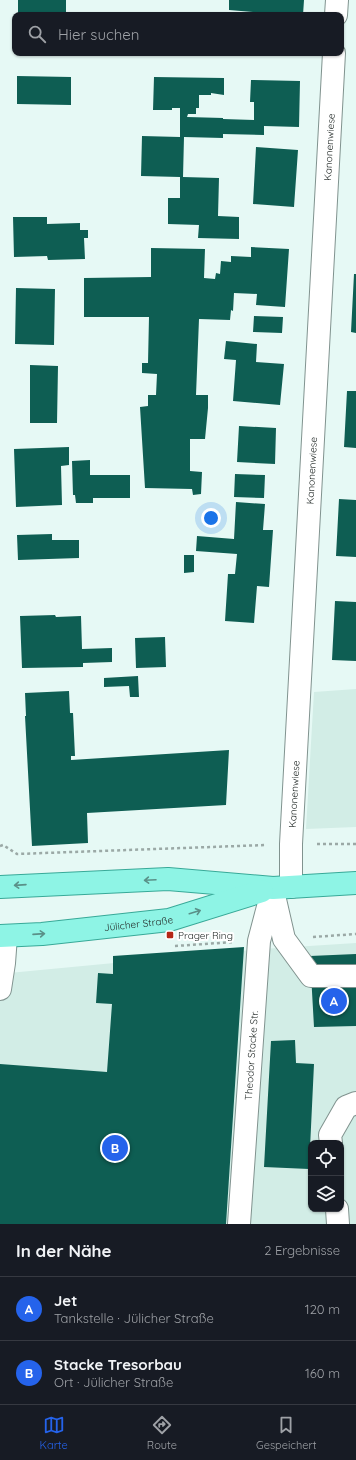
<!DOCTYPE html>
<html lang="de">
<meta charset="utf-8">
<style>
:root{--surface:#171b24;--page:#20242c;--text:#f1f3f6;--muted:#9ea1a6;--line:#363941;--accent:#2563eb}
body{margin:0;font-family:Quicksand,sans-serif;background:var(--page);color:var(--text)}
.controls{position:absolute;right:12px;bottom:12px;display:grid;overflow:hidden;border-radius:8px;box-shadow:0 1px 3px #0004}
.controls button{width:36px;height:36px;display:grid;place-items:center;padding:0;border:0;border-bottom:1px solid var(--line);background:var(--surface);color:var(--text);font:20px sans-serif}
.you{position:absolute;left:211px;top:518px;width:14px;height:14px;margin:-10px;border:3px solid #fff;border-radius:50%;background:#1a73e8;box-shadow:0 0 0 6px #1a73e833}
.badge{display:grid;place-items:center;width:26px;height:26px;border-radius:50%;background:var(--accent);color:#fff;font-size:13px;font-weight:700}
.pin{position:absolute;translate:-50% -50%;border:2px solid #fff;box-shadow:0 1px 4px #0006}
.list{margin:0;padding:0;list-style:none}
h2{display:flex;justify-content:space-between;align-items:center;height:52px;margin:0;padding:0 16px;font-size:17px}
h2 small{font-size:13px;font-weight:400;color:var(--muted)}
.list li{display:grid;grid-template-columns:26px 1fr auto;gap:12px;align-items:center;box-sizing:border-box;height:64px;padding:0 16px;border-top:1px solid var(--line)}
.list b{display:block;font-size:15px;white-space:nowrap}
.list p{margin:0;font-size:13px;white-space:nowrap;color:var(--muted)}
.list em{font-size:13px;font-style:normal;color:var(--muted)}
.icon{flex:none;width:22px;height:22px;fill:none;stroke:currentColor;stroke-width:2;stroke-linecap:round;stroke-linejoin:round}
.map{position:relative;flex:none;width:356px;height:1224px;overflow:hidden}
.search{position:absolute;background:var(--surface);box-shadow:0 1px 3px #0004;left:12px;right:12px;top:12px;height:44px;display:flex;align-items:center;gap:10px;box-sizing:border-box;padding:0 14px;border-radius:8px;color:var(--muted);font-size:15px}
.sheet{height:180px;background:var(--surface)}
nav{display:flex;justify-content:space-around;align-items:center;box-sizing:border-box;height:56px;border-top:1px solid var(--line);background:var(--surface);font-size:11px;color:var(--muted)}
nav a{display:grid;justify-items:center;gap:2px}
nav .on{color:var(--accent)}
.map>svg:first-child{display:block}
.built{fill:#d2ede6;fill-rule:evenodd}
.building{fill:#0e5e53}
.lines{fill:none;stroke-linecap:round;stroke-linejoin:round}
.minor-casing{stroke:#81938f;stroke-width:24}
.major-casing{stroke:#38a998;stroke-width:24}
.path{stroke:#9ba9a6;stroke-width:2.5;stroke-dasharray:3 3;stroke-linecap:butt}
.minor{stroke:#fff;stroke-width:22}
.major{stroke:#8ef4e5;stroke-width:22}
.oneway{stroke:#5a9088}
.poi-dot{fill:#b52717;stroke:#fff;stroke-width:1.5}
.labels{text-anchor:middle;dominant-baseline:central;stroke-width:4;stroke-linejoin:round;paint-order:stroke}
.street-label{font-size:10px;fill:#252c2a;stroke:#fff}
.poi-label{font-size:10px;fill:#252c2a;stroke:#fff;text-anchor:start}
</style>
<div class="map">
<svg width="356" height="1224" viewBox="0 0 356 1224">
<rect width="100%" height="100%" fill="#e6f9f5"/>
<path class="built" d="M356 689V827L306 829 314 692Z
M356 943V1224H0V980L9 973 262 949ZM311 1143H341V1209H311Z"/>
<path class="building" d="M18 0H66V15H18Z
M229 0H304L303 15H266V13L229 10Z
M17 76 71 77V105L17 104Z
M154 77 224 78V95L211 93V95H199V108H196V114H188L187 117 223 118V119L254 120V102H250L251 80 300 81 299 127 264 126V135L223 134V138L184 137 183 177 219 178 218 216 239 217V239L198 238 199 225 168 224V198H180V177L141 176 142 136 180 137V108H172V110H153Z
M256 147 298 150 294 207 253 204Z
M13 217H47V224L80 223V230H88V238H84L85 259 48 260 47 256 14 257Z
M251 247 289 249 285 307 256 305 257 294 234 293 233 311 231 310 230 320 199 319 196 395H208V408L205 439H190V471L202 472 201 494 193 495 192 489 145 488 140 407 148 406V395H156L157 374 142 373V363H148L149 317H84V278L151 277V248L205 249 204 278 215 279 216 273 220 274 221 261 231 262V256L251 257Z
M354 274H356V333L351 332Z
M16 288 55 289 54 345 15 344Z
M254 316 283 317 282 333 253 332Z
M226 341 257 344 256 362 284 364 280 405 233 401 236 360 224 359Z
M30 365 58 366 57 423H30Z
M347 391H356V448L344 447Z
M239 426 276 428 275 464 237 462Z
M69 447V465L61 466 62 505 16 507 14 449Z
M90 460V475H130V498H93V503H76L75 495H73L72 461Z
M235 474 265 475 264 498 234 497Z
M339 499 356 500V557L336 556Z
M236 502 265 504 263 530H273L269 587 257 586 254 623 225 621 228 574H235L237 554 196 551 197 536 234 539Z
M52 534V540H79V558L18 560 17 535Z
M184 555H194V572L184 573Z
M335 601 356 602V661L332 660Z
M55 615 56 617 81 616 82 649 112 648V662L83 663V667L22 668 20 616Z
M165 637 166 667 136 668 135 638Z
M138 676 139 697H130L129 686 104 687V678Z
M69 691 70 713H73L75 756H71V760L229 750 226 805 87 813 88 843 32 846 25 716H26L25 693Z
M244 947 226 1224H0V1064L107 1072 112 1004 96 1003 98 973 113 974V956Z
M356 954V1026L314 1027 310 956Z
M295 1040 296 1063 314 1064 309 1169 264 1167 271 1041Z"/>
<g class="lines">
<defs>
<g id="minor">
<path d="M336 15 337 0"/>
<path id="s1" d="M291 887V844L334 53"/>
<path d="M273 891 284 939 311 976H356"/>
<path d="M0 989 4 963 6 936"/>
<path d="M331 1143 330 1135 346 1107 356 1103"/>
<path d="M337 1209 338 1224"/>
<path id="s2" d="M239 1224 259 941 273 888"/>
</g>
<g id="major">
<path d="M0 887 168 879 273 888 356 883"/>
<path id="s3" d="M0 936 42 934 169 920 262 891"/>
</g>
</defs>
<use href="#minor" class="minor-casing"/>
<use href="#major" class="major-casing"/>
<path class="path" d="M317 844H356
M0 846 3 845 17 854 266 845
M313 937 356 934
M175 946 234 942"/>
<use href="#minor" class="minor"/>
<use href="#major" class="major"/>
</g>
<defs><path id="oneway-shaft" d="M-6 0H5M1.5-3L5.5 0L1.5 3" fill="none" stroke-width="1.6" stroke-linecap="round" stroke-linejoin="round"/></defs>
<g class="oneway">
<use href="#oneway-shaft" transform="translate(150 880) rotate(177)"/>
<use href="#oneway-shaft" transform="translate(20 885) rotate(176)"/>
<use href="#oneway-shaft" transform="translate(195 912) rotate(-17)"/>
<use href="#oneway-shaft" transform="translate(39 934) rotate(-4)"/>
</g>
<rect class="poi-dot" x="166" y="931" width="8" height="8" rx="2"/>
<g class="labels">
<g class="street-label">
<text stroke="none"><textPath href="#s1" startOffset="741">Kanonenwiese</textPath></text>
<text stroke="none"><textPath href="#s1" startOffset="417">Kanonenwiese</textPath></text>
<text stroke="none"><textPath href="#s1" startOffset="93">Kanonenwiese</textPath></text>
<text stroke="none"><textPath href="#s3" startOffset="139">Jülicher Straße</textPath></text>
<text stroke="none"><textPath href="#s2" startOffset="169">Theodor Stacke Str.</textPath></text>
</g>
<g class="poi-label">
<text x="178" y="935">Prager Ring</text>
</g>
</g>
</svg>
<div class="controls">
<button><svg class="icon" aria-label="locate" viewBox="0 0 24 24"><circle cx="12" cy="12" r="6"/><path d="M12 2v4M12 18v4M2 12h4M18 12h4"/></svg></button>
<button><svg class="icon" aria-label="layers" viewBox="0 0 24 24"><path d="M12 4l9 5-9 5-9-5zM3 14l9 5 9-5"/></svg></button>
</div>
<div class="you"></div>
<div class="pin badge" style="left:334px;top:1001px">A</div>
<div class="pin badge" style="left:115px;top:1148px">B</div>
<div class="search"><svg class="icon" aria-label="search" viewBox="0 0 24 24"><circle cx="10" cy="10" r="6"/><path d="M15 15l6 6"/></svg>Hier suchen</div>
</div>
<section class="sheet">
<h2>In der Nähe<small>2 Ergebnisse</small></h2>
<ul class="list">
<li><span class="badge">A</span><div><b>Jet</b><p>Tankstelle · Jülicher Straße</p></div><em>120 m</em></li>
<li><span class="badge">B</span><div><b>Stacke Tresorbau</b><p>Ort · Jülicher Straße</p></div><em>160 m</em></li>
</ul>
</section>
<nav>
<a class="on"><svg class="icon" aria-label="map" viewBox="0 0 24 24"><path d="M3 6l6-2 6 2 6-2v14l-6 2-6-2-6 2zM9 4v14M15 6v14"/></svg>Karte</a>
<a><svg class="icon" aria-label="directions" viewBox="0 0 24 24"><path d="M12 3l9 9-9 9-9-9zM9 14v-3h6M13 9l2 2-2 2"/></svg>Route</a>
<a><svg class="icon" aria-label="saved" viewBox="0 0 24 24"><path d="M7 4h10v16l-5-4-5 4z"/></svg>Gespeichert</a>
</nav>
